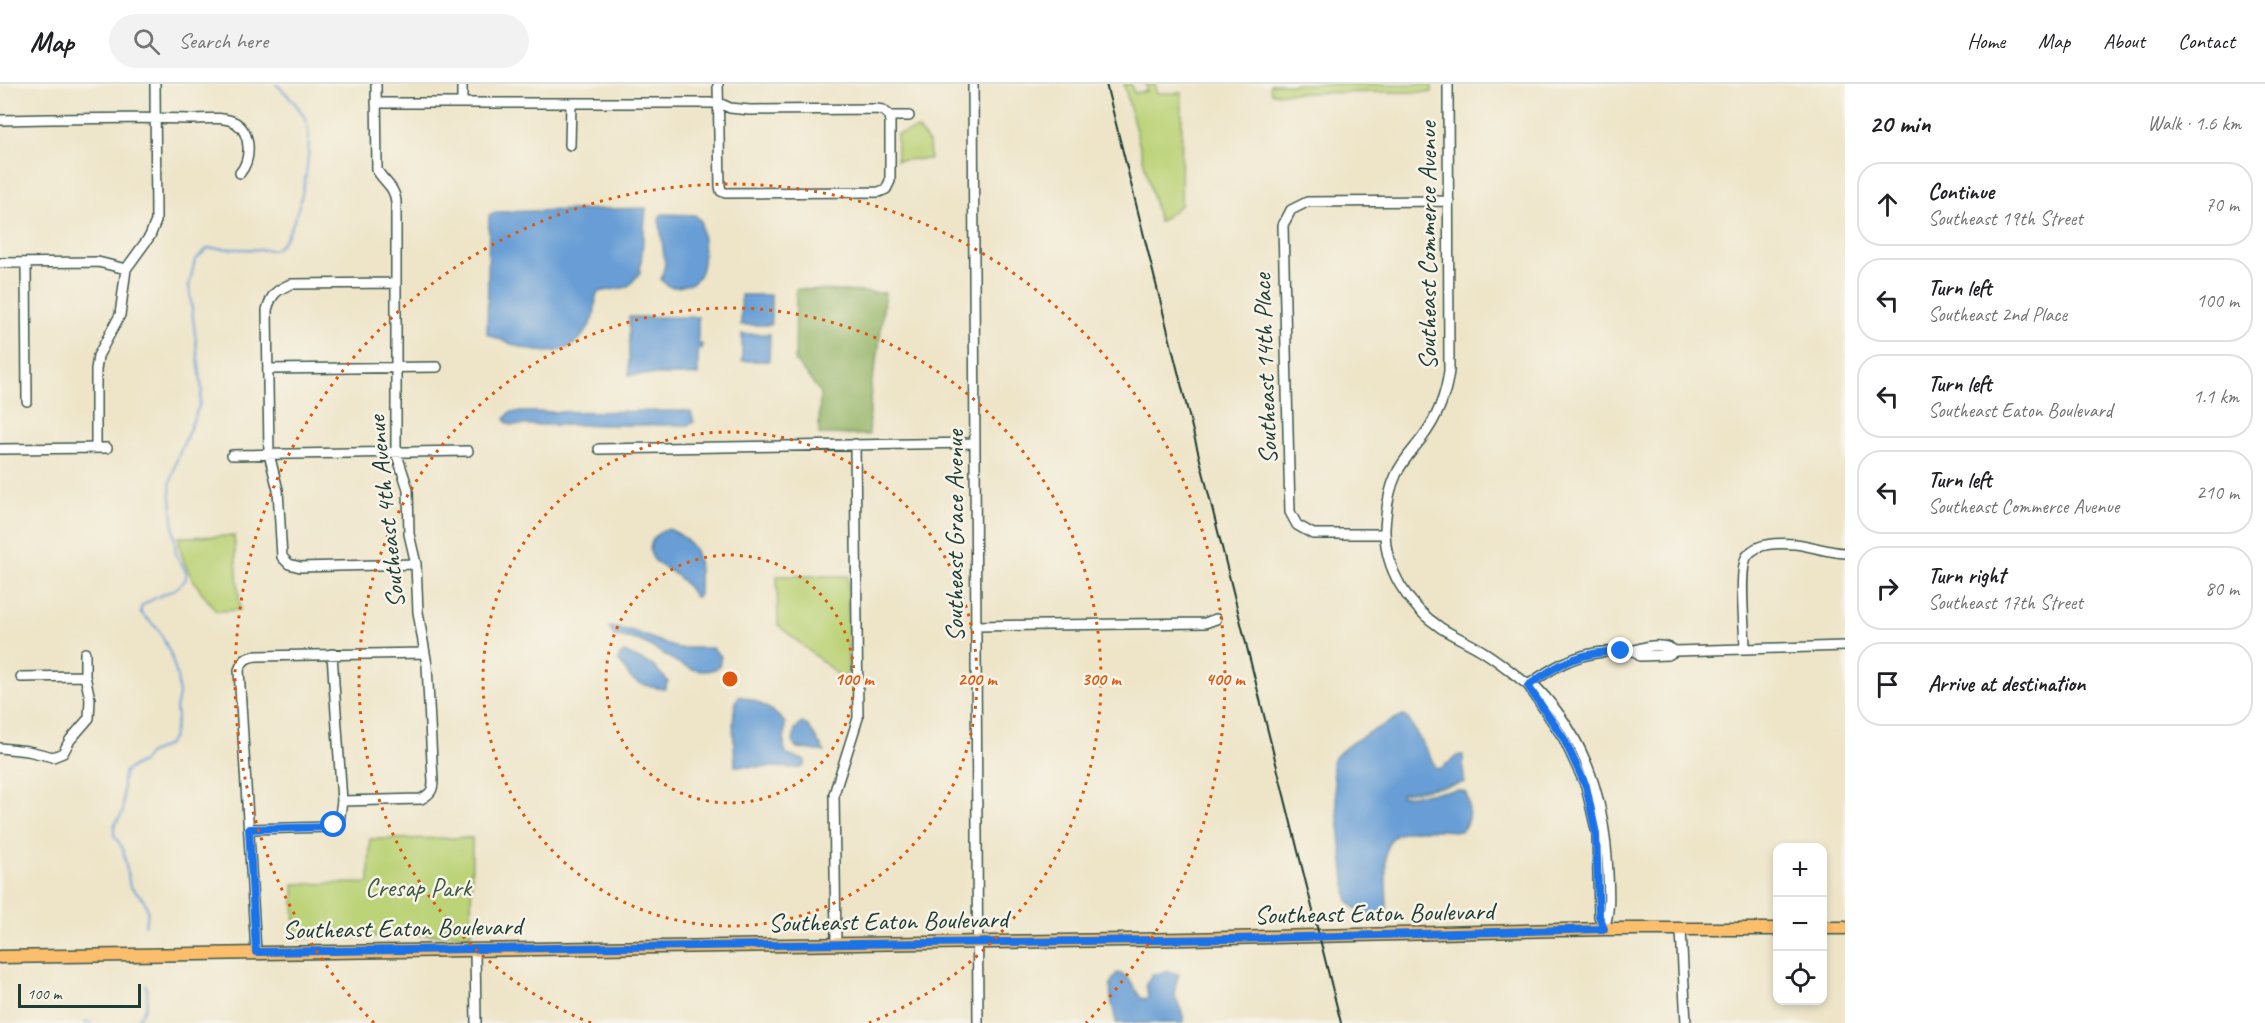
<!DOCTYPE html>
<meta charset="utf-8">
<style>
:root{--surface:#fff;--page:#f2f2f2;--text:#202124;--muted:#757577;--line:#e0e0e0}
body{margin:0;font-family:Caveat,sans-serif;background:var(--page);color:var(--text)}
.controls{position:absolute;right:18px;bottom:18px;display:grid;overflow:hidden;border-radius:12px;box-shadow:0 3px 9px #0003}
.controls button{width:54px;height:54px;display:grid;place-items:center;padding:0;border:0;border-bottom:2px solid var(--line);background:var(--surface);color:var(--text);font:30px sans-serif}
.scale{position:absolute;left:18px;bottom:15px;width:123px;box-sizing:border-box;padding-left:6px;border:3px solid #1f3d34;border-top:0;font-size:16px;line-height:21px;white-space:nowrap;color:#1f3d34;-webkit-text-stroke:4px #f7f3e8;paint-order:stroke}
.stop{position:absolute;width:18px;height:18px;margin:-14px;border:4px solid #1a73e8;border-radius:50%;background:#fff}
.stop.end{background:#1a73e8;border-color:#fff;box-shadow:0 2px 6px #0008}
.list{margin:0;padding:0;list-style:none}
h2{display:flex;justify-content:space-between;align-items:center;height:78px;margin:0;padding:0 24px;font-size:26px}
h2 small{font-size:20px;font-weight:400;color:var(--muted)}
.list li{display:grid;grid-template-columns:39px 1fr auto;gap:18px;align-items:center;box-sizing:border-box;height:84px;margin:0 12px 12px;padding:0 12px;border:2px solid var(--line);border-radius:24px}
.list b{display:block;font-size:22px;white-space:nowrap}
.list p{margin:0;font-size:20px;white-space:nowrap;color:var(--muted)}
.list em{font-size:20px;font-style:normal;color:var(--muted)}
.icon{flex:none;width:33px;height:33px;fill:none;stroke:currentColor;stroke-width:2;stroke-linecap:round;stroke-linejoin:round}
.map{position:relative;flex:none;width:1845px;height:939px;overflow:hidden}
header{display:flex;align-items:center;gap:36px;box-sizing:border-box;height:84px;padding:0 30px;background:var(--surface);border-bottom:2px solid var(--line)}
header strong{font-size:28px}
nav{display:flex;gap:33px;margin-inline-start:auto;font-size:21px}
.search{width:420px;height:54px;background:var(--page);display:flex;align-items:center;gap:15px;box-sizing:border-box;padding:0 21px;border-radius:33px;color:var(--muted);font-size:22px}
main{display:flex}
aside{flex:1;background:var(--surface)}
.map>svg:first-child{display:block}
.green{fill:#bcd378;stroke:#6e8856;stroke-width:1.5}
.forest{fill:#95b568;stroke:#5a794e;stroke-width:1.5}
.water{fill:#679ed5;stroke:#436e84;stroke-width:1.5}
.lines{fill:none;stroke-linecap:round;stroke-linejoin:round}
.stream{stroke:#679ed5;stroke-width:2}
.minor-casing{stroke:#3e564a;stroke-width:12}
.major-casing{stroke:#3e564a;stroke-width:15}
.minor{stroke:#fff;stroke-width:9}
.major{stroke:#fabe6d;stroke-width:12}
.rail{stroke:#1f3d34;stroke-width:2}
.route{stroke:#1a73e8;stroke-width:8}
.ring{fill:none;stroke:#de580e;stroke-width:3;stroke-dasharray:3 6}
.labels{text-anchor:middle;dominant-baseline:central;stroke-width:5;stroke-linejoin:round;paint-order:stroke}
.street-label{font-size:26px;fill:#1f3d34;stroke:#f7f3e8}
.park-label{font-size:26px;fill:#3e5b42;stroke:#f7f3e8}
.centre{fill:#de580e;stroke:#f7f3e8;stroke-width:3}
.ring-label{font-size:18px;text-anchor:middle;font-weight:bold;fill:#de580e;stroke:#f7f3e8;stroke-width:5;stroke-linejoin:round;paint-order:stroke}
</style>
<header>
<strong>Map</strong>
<div class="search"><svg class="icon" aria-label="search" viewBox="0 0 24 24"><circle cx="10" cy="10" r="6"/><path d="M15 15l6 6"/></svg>Search here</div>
<nav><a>Home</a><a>Map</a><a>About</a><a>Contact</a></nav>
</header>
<main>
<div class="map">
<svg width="1845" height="939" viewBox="0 0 1845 939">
<rect width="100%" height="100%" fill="#f7f3e8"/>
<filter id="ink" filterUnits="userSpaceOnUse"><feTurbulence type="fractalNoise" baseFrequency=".0167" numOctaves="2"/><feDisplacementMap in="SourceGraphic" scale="12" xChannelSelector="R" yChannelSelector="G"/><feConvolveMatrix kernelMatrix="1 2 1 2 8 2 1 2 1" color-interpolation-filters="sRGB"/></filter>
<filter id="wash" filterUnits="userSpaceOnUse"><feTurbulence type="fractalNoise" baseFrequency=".008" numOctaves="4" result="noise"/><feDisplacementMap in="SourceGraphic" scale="24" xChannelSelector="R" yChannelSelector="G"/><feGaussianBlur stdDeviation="1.35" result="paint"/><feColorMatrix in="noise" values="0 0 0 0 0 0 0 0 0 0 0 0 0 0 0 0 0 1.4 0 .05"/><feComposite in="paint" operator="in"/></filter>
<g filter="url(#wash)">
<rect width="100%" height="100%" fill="#eee5c9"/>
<path class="green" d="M1124 0H1131L1134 9 1147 7 1146 0H1155L1156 9H1182L1181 121 1159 138Z
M1270 0H1432V8L1271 9Z
M918 45 929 59 930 75 897 76V50Z
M234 452 240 526 216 527C199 505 179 481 179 453Z
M777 492H848V599L778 541Z
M472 754 471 850 295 854 294 800 369 799 370 755Z"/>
<path class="forest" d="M796 205 885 209 878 271 871 302 869 351 819 350 820 308 795 277Z"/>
<path class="water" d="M646 124 640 189 628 203 599 208 596 212C595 231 595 235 583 251 559 282 516 263 487 250L489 132 495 128Z
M662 130 695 131 701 137C702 154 709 184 695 197 692 200 686 201 682 202 673 205 668 203 661 196L665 180 659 134Z
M741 211H771V241H741Z
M629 233H698V260H702V265H698V291H629Z
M742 250H770L769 277H742Z
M687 327 691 328 694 338 689 341H511L506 338 505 335 510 328Z
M669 445C703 460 699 480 699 511L697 513H695C688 502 680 493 669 486 665 484 660 482 657 479 643 466 653 447 669 445Z
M609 543 633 547 677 564H712L721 572 719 583C693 598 665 567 642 558 634 554 623 553 614 552Z
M624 568 652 581 668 597 665 605C658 605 638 600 633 596 626 591 626 582 618 577L620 571Z
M739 612C755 615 774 626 785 639L784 663 787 671 805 676V681L801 684 735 682C735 665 729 625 739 612Z
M1404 632 1409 636 1437 685 1441 684 1459 671H1463L1464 698 1459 700 1402 709 1401 712 1458 706 1465 708C1471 718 1470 740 1461 747 1442 747 1393 739 1387 763 1384 775 1387 811 1387 825 1376 846 1355 827 1347 814L1332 678C1342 660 1379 644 1397 634Z
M802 639 808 642 825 668 797 664 793 659 795 645Z
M1166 887 1179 890C1168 920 1183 916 1184 939H1116C1114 923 1104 902 1117 889 1131 891 1133 904 1141 914L1146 915 1148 911 1146 900 1153 891Z"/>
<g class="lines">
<path class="stream" d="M145 841C152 824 144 813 130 803L123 765 114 751V742L123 728V695L125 687 142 678 148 670 167 661 173 653 177 635 176 625 179 611 177 592 171 571 159 546 141 529V523C154 511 175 510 186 495V488L176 470 170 402 176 378 199 322 202 306 189 202 195 176 208 164 273 166C299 155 314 66 307 40 303 25 287 10 276 0
M85 939H91
M134 939C146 927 150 917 146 901"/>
</g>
</g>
<g filter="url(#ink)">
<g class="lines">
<defs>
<path id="minor" d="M462 0V19
M718 0 720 102 721 107 725 109 879 108 886 105 890 97V32
M973 0 978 939
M1448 0 1449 287C1446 311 1437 334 1422 354 1413 366 1402 377 1396 391 1388 408 1386 426 1385 445 1384 485 1408 522 1441 544 1455 553 1470 559 1484 568 1500 578 1514 590 1528 601L1537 604C1588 657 1605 719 1608 790 1609 810 1610 827 1604 845
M376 19H719L730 24 750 26 876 25 883 26 890 32H909
M0 36C63 35 127 33 190 35 204 35 224 32 236 39 252 50 251 76 240 89
M570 61 571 20
M0 179 98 178 126 185
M26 179 27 317
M395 199 291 200C276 206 271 211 267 226L269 370 278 406 282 473 289 480 300 483 416 480
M268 285 437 283
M96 364V286L98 272 120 231 126 185 150 152 156 137 155 0
M0 365 107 364
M599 365 975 359
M232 371 468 367
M1385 450H1313L1297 441 1290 428 1283 141 1291 126 1307 118 1449 117
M975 542 1205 539 1216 535
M1745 565C1745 546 1738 486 1747 472 1757 458 1779 459 1795 460 1812 462 1828 468 1845 469
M1635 567 1640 572 1668 571 1675 567 1845 562
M21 593 85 592
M1528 601 1564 655 1586 702 1597 750 1599 832 1604 845
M1528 601C1552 584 1573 571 1603 568 1613 567 1627 570 1635 566 1647 562 1664 559 1675 567
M0 664 28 667 53 673 63 669 70 656 89 634 90 615 85 592V569
M342 717 421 715C430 710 433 707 433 697L427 581 418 528 416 480 409 450 408 405 396 368V118C395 103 384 98 377 86L376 0
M249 745 331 743 339 738 342 717 332 570
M1681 846 1686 939
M836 860 834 710 858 634 855 360
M475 865 476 939
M256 868 239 586C243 576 246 573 257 572L424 569"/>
<path id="major" d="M1822 844H1845
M0 873 1189 855 1604 845H1778"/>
</defs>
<use href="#minor" class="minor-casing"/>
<use href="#major" class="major-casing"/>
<use href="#minor" class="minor"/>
<use href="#major" class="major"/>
<path class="rail" d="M1106 0 1341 939"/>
</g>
</g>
<g class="lines" filter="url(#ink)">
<path class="route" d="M334 741 331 743 249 745 256 868 1229 855 1604 845 1599 832 1596 750 1586 702 1564 655 1528 602C1560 578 1581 568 1621 567"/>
</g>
<g class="ring">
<circle cx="730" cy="595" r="124"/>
<circle cx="730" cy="595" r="247"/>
<path d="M591 939A371 371 0 1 1 869 939"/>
<path d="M374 939A495 495 0 1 1 1086 939"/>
</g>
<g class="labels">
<g class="street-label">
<text transform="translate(1427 162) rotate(-90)">Southeast Commerce Avenue</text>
<text transform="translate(1265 285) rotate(-92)">Southeast 14th Place</text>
<text transform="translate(386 428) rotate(-96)">Southeast 4th Avenue</text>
<text transform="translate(954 452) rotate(-90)">Southeast Grace Avenue</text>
<text transform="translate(1374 829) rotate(-1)">Southeast Eaton Boulevard</text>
<text transform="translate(888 837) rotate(-1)">Southeast Eaton Boulevard</text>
<text transform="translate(402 844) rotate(-1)">Southeast Eaton Boulevard</text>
</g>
<g class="park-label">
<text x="418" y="803">Cresap Park</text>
</g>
</g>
<circle cx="730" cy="595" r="9" class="centre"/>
<g class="ring-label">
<text x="854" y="601">100 m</text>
<text x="977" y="601">200 m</text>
<text x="1101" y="601">300 m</text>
<text x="1225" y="601">400 m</text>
</g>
</svg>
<div class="controls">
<button>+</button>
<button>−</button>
<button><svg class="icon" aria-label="locate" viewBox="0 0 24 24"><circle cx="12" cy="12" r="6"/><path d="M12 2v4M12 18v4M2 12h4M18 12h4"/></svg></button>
</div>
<div class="scale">100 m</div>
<div class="stop" style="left:334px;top:741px"></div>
<div class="stop end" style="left:1621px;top:567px"></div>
</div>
<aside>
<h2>20 min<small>Walk · 1.6 km</small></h2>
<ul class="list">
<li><svg class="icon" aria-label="ahead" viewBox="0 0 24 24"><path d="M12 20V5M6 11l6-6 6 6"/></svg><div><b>Continue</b><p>Southeast 19th Street</p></div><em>70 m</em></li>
<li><svg class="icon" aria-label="left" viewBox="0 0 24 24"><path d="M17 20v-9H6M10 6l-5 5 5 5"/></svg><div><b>Turn left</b><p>Southeast 2nd Place</p></div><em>100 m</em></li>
<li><svg class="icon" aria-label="left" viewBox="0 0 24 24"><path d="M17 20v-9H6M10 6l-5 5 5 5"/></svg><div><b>Turn left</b><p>Southeast Eaton Boulevard</p></div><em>1.1 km</em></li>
<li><svg class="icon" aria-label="left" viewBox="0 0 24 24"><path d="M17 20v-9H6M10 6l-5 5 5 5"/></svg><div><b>Turn left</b><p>Southeast Commerce Avenue</p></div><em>210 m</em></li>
<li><svg class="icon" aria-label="right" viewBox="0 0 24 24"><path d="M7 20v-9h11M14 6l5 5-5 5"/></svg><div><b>Turn right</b><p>Southeast 17th Street</p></div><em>80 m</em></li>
<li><svg class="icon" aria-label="arrive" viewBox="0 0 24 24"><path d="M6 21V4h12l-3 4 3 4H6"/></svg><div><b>Arrive at destination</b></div></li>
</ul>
</aside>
</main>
